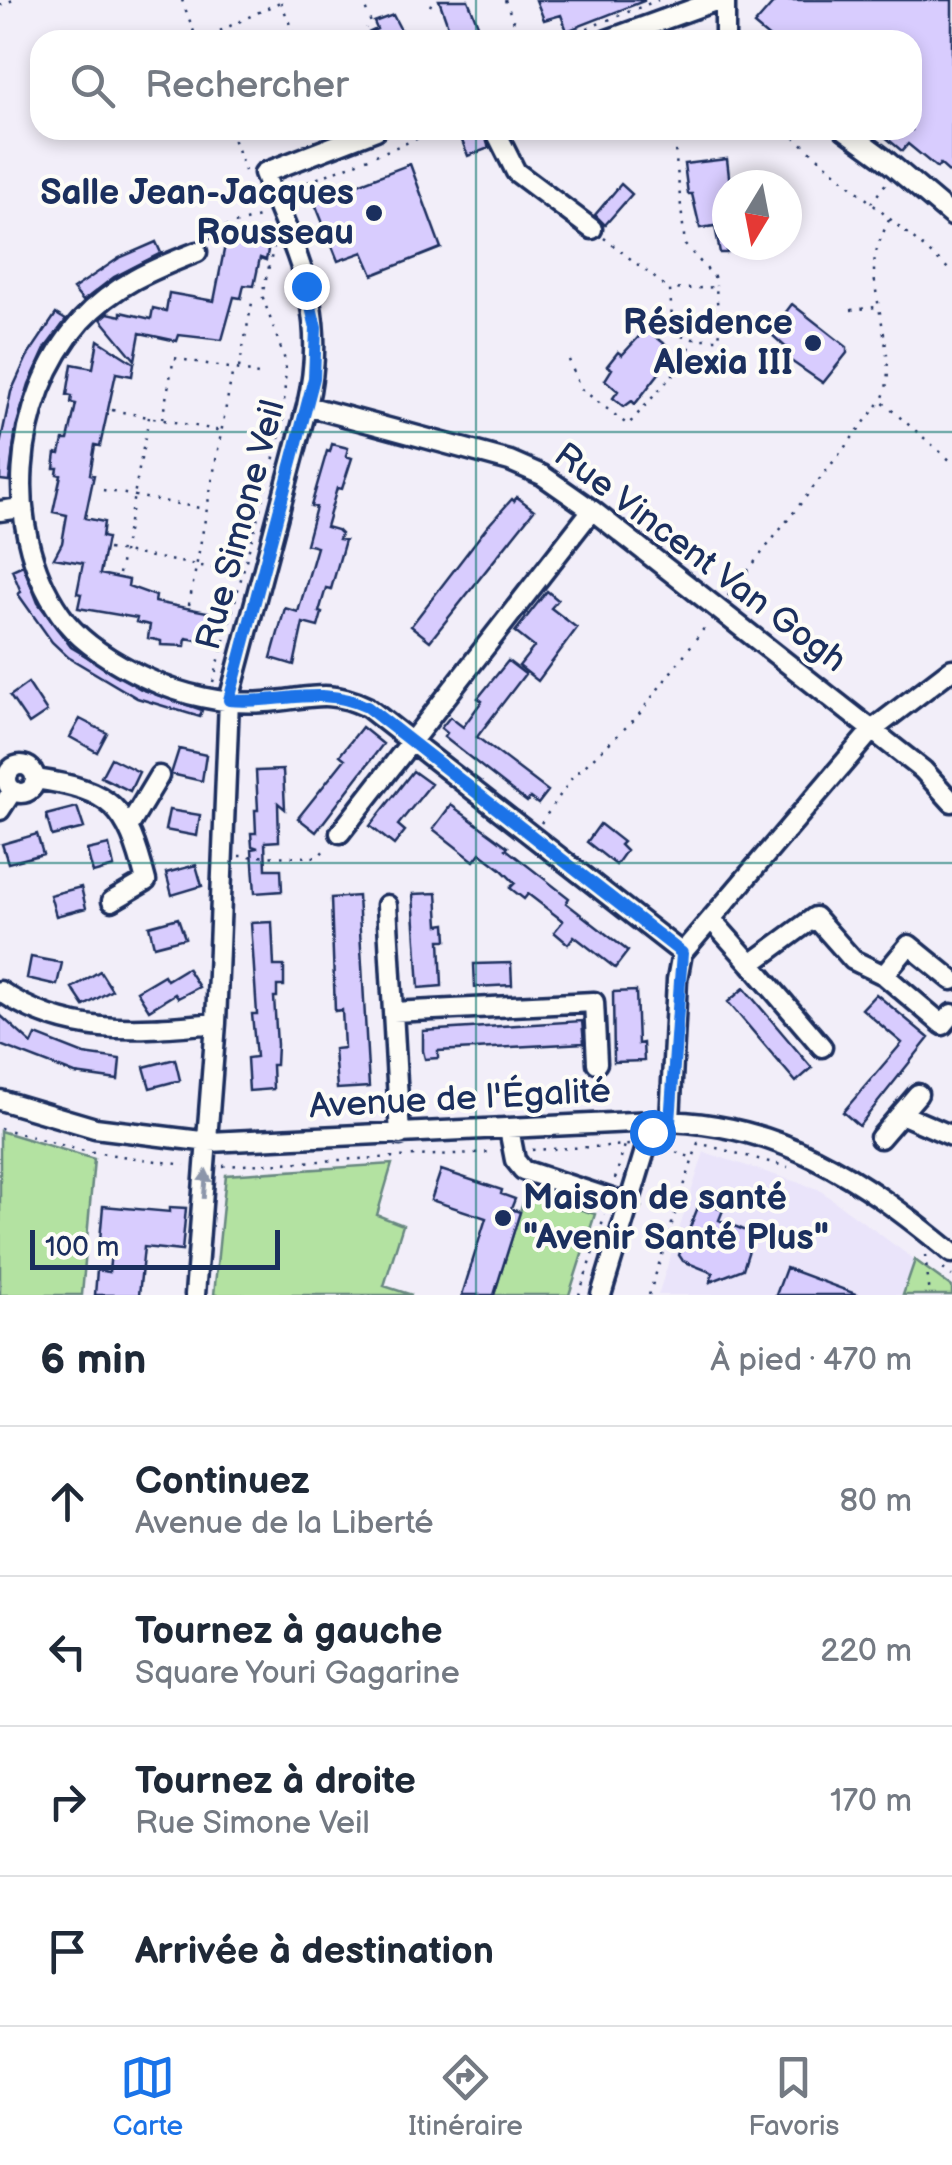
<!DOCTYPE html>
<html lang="fr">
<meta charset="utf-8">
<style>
:root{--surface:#fff;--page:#f2f2f3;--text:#1f2937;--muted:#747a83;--line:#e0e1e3;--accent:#1a73e8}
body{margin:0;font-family:"Balsamiq Sans",sans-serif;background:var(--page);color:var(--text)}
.compass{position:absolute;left:712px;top:170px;width:90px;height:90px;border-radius:50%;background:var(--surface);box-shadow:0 5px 15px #0003;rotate:190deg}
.scale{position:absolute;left:30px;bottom:25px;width:250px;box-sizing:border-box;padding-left:10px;border:5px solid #1b2f5e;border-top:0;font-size:28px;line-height:35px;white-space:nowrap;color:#1b2f5e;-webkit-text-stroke:8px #fdfcf7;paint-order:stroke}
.stop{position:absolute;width:30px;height:30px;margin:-22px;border:8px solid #1a73e8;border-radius:50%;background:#fff}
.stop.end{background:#1a73e8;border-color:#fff;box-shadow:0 2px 10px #0008}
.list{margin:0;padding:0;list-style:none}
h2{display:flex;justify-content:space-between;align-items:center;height:130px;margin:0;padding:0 40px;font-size:42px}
h2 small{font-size:32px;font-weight:400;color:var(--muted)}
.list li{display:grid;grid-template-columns:65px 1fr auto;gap:30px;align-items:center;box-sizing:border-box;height:150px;padding:0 40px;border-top:2px solid var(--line)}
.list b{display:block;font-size:38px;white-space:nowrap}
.list p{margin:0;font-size:32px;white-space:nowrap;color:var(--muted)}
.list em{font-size:32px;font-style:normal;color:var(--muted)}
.icon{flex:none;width:55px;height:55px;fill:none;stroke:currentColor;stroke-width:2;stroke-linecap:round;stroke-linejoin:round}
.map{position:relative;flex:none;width:952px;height:1295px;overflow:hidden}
.search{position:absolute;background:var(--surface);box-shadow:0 5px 15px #0003;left:30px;right:30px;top:30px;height:110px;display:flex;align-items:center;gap:25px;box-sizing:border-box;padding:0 35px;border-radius:30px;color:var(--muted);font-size:38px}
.sheet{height:730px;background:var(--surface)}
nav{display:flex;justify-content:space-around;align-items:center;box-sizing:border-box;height:140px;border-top:2px solid var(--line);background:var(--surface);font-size:28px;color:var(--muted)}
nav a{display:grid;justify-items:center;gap:5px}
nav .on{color:var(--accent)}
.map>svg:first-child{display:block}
.built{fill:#eae4fa}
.green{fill:#b3e2a1;stroke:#678880;stroke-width:2.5}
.building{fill:#d8ccfe;stroke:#1b2f5e;stroke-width:2.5}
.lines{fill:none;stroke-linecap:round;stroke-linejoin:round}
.minor-casing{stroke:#1b2f5e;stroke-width:25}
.path{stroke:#1b2f5e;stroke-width:2.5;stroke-dasharray:2.5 8;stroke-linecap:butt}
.minor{stroke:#fdfcf7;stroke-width:18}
.oneway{fill:#8c96aa}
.route{stroke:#1a73e8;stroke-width:12}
.grid{fill:none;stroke:#0f766e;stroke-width:2.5;stroke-opacity:0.55}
.poi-dot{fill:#1b2f5e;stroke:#fdfcf7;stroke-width:4}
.labels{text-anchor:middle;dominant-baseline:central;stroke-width:8;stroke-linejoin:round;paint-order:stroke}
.poi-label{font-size:35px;font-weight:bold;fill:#1b2f5e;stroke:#fdfcf7;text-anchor:end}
.street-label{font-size:35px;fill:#1b2f5e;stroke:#fdfcf7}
</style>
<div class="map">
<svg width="952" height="1295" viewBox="0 0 952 1295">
<rect width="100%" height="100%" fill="#f2eef9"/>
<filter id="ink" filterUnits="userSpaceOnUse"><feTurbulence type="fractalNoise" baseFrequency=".01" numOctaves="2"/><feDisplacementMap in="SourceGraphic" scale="20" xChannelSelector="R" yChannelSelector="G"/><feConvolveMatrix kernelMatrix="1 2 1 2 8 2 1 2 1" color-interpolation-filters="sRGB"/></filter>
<g filter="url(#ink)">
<path class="built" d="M704 1152 818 1189 915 1260 903 1295H658Z"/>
<path class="green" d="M0 1131 94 1159 82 1295H0Z
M392 1164 377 1215 403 1225 384 1286 412 1295H214L226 1175Z
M526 1193 595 1214 569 1295H494Z
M915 1260 952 1287V1295H903Z"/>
<path class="building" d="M439 0H468L484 40H453Z
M536 0H644V1L567 31 561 15 544 20Z
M776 0H952V175L940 164 937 168 908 144 902 151 877 130H912V40H772L754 25Z
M393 15 406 40H353L377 29 374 22Z
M483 130 489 148 468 156 459 133Z
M727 159 730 185H727V253H720L715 226 700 228 692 194H688L684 164Z
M410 164 441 248 373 275 363 252 338 261 314 201Z
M621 184 632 194 605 225 595 215Z
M227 235 256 239V243L269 246 266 260 260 258 254 286 244 285 241 298 234 297 222 340 179 335 177 341 140 333 135 360 101 319 108 313 121 316V312L151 319 153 308 166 311 169 293 214 301Z
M156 242 161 253 114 277 83 301 73 289 119 258Z
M792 304 847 347V353L823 383 788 359 792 353 770 333Z
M56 314 66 320 46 347 29 384 16 427 9 481 0 480V445L11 392 27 357Z
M646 329 670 348 665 354 671 358 635 404 632 401 624 407 613 398 618 391 605 380 612 369 607 366 618 352 622 355Z
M98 340 134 363 132 376 116 373 100 446 95 445 90 474 94 475 85 518 104 522 102 537 107 538 100 574 129 580 128 586 156 596 155 602 212 613 207 642 186 638 185 646 161 645V641L148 638 150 625 136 622 137 618 78 608 81 594 77 593 83 563 54 558 62 543 67 515 53 512 61 475 57 474 58 468H54L56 453 60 454 63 440H68L76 404 71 403 72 396 67 395 72 364 93 368Z
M332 444 348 448 346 456 352 458 342 489 337 488 326 527 337 530 341 534 339 539 345 540 331 589 326 588 319 612 322 613 318 627 303 623 294 665 271 658 285 608 298 612 317 547 306 544 316 507 311 506 327 451 330 452Z
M517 497 534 510 430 641 411 626 487 527 512 499 514 501Z
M23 565 38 603 71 647 141 689 202 710 200 717 137 698 68 657 52 642 18 594 21 592 12 570Z
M547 591 558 600 551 608 577 628 538 681 519 666 534 647 515 632Z
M508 661 525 674 477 737 548 791 538 804 530 798 527 802 514 792 444 737 447 733 441 728 450 717 463 727 482 701 478 698Z
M28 683 47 712 29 724 10 696Z
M80 719 107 733 97 752 70 737Z
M362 727 383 744 316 832 298 818 345 759 340 755Z
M179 749 206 755 202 781 171 774Z
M111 758 139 772 130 791 101 777Z
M283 770 285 809 278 803 279 841 265 842 266 869H281L282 891 255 893 252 849 258 848 252 846 251 833H256L255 810H258L256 771Z
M413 771 431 784 398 825 405 831 394 845 370 826Z
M451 805 508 847 506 849 569 898 566 903 628 951 615 968 574 936 568 944 554 932 563 921 528 894 524 899 510 888 515 883 501 869 480 853 474 861 433 829Z
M77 807 84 828 52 836 46 815Z
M169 810 200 815 197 836 165 830Z
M600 824 623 842 620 845 626 851 616 865 587 842Z
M37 834 43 854 8 863 2 844Z
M109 845 114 867 93 873 87 850Z
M196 865 202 886 172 895 166 873Z
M81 887 86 908 56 916 50 895Z
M437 893 439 925 446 924 447 940H440L442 986 419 988 413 894Z
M358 896 369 1087 337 1089 334 1049 344 1048 342 1010 335 1011 331 898Z
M178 918 185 938 154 946 149 926Z
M272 922 274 966H284V986H277V997H274L277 1045 276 1065H272L273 1089 249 1091 247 1058 256 1057 252 1014H257L251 923Z
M31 957 62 963 57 985 27 978Z
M511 963 512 985 475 987 474 964Z
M187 968 199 987 178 998 175 994 149 1010 137 991 164 975 167 980Z
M100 971 112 990 84 1006 72 988Z
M744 988 812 1068 796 1082 728 1002Z
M636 991 638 1044 643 1043 644 1061 614 1062 613 992Z
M876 994 929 1038 859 1126 843 1112 902 1043 862 1009Z
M0 1015 32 1044 36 1035 84 1054 120 1059 118 1080 75 1074 0 1045Z
M582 1021 584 1043 438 1051V1058L425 1059 423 1051V1031Z
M175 1059 180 1080 150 1088 144 1067Z
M441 1170 502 1190 501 1194 515 1199 511 1209 520 1212 494 1295H462L486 1218 431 1200Z
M700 1202 723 1210 719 1220 754 1234 743 1269 710 1282 713 1273 683 1261 679 1255Z
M103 1206 170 1212V1207L186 1208 182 1251 144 1247 139 1295H95L97 1270 109 1272 112 1241 100 1240Z
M786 1268 856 1294V1295H776Z"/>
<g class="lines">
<defs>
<path id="minor" d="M725 0V40
M607 40 718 0
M495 130 516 172 592 229
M845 130 882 157 952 216
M197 252C153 269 114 285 81 321 11 400 0 537 66 622 86 646 118 665 146 678 181 695 225 705 264 702 305 700 327 687 367 707L682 953
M307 406 510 461 542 475 592 510 923 770 952 802
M0 511 21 508
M7 779a14 14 0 1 1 28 0a14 14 0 1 1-28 0Z
M35 779C113 790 127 807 146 881L112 901
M0 810 13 790
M129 826 159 776
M340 833 592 510
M387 905 400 1135
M711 919 751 964 815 917 853 960 884 975 943 1025 952 1014
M751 964 822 1047
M884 975 909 945 952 980
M0 991C69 1038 138 1030 216 1023
M393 1012 594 1002 597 1063
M0 1100 95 1128 209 1142 654 1121C777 1120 861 1178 952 1253
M901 1114 952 1136
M670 1121 677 980 682 953 872 730 952 669
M509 1129 515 1160 523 1170 630 1205
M880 1138 918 1094
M195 1295 216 1023 229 700 307 406C329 311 298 259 264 173L376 130
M601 1295 654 1121"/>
</defs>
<use href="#minor" class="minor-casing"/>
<path class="path" d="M182 0 197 40
M362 0 371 23 366 28
M505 0 521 40
M281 2 296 40
M0 5 13 0
M430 6 433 0
M608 20 658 0
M201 40 284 0
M558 40 600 23
M230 130 245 171
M673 130 685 245 715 278 716 286
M786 130 952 272
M288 190 439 130
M871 203 887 182
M889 220C882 235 875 249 874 266 873 304 900 369 881 401L952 462
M604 238 669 289
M209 240 221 228 262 216
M274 246 262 295 286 363 283 423
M851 310 877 307
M569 360 580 388 628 425 684 362 693 339H720L716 287 670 290 673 334 693 339
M239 368 253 298
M112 410 221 431
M162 419 174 358 257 373 256 377
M103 490 205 509
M108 549 240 573
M119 574 149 417
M728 596 881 401
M189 605 233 369
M213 682 283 424
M541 823 572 778 637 717 708 623
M239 856 318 857 327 847
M0 1128 79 1150 185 1165
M666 1149 693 1158
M532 1150 629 1145
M223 1166 494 1152
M615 1179 625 1145 623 1139
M925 1255 930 1295
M943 1269 952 1276
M579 1295 605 1215
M649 1295 698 1143 788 1167"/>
<use href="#minor" class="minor"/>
</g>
<defs><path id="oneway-solid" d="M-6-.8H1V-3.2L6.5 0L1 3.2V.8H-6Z" transform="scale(2.5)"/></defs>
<use class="oneway" href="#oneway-solid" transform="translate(205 1184) rotate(-85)"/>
</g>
<g class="lines" filter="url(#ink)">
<path class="route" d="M306 286 316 328 314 378 229 700C278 705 321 684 367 707L682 953 670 1122H654L652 1132"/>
</g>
<path class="grid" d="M476 0V40M476 130V1295M0 432H952M0 863H952"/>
<g class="poi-dot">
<circle cx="374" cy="213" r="10"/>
<circle cx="813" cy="343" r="10"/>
<circle cx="503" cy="1218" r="10"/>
</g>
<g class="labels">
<g class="poi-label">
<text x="354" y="193">Salle Jean-Jacques<tspan x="354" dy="40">Rousseau</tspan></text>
<text x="793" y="323">Résidence<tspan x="793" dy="40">Alexia III</tspan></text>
<text x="523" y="1198" text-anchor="start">Maison de santé<tspan x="523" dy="40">"Avenir Santé Plus"</tspan></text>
</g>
<g class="street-label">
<text transform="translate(241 525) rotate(-75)">Rue Simone Veil</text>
<text transform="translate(700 558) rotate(37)">Rue Vincent Van Gogh</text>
<text transform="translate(460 1099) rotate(-3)">Avenue de l'Égalité</text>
</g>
</g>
</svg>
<svg class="compass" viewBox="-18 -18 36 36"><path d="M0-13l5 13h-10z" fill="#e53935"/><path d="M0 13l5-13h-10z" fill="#747a83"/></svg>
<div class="scale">100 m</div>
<div class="stop" style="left:652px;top:1132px"></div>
<div class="stop end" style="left:306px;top:286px"></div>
<div class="search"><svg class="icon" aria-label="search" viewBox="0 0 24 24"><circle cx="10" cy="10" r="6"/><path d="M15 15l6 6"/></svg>Rechercher</div>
</div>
<section class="sheet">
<h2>6 min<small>À pied · 470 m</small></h2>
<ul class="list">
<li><svg class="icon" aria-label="ahead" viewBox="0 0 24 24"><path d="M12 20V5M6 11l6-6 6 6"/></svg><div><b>Continuez</b><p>Avenue de la Liberté</p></div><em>80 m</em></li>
<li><svg class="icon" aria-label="left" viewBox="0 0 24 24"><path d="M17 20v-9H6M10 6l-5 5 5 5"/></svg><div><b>Tournez à gauche</b><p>Square Youri Gagarine</p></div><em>220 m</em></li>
<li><svg class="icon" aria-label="right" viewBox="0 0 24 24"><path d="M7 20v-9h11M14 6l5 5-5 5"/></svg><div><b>Tournez à droite</b><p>Rue Simone Veil</p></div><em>170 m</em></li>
<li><svg class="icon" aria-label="arrive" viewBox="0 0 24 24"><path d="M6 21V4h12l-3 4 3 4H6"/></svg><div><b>Arrivée à destination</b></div></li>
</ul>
</section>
<nav>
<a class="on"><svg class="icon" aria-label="map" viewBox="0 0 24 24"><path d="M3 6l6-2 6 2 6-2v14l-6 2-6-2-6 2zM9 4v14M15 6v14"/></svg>Carte</a>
<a><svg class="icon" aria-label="directions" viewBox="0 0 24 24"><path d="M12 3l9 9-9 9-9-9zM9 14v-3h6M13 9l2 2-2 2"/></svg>Itinéraire</a>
<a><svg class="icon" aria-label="saved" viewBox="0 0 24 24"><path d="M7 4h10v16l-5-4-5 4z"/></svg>Favoris</a>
</nav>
